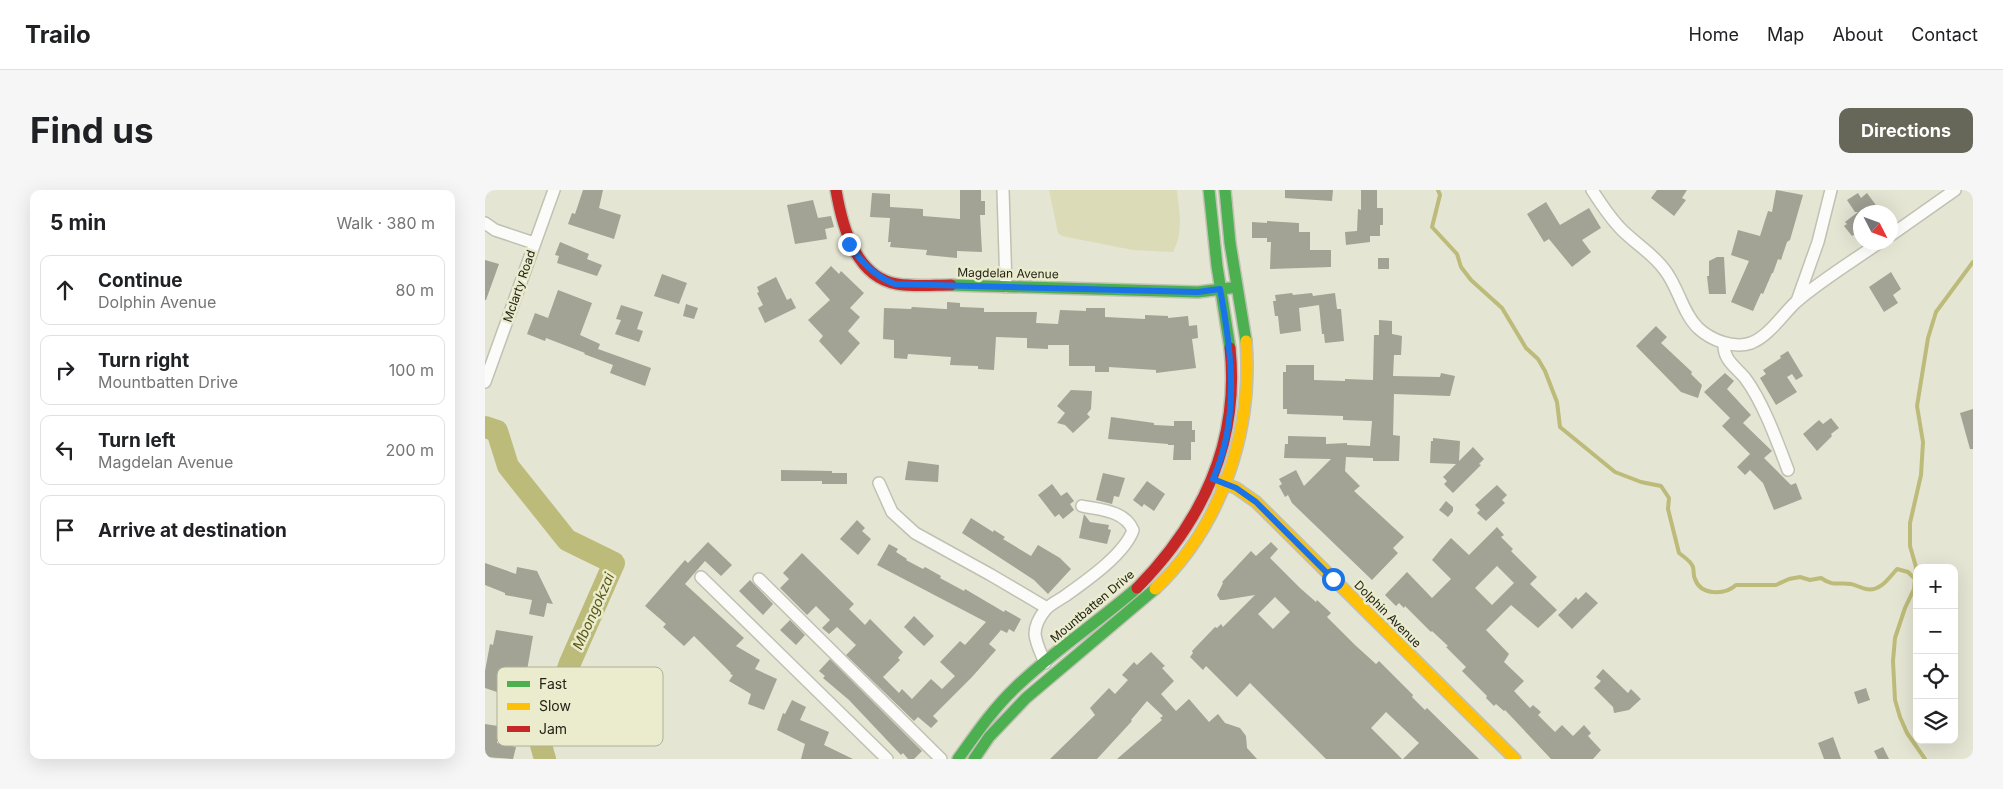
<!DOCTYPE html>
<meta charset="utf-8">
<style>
:root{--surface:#fff;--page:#f6f6f6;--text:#202124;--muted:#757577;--line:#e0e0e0;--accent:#666759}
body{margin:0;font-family:Inter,sans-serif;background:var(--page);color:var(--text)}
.controls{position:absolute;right:15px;bottom:15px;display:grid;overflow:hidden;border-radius:10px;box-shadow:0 5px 20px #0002}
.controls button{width:45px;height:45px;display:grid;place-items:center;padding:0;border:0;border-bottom:1px solid var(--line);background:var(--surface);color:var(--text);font:25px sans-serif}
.compass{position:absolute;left:1368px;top:15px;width:45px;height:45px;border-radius:50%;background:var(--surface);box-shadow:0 5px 20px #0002;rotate:132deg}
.stop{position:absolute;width:15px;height:15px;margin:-11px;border:4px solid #1a73e8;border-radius:50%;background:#fff}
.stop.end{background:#1a73e8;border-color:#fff;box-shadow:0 1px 5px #0008}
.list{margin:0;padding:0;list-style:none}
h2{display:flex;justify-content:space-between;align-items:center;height:65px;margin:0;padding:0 20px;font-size:21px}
h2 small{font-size:16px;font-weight:400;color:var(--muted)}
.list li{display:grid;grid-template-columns:32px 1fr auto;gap:15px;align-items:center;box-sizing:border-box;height:70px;margin:0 10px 10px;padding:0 10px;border:1px solid var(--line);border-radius:10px}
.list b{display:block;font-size:19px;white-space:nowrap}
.list p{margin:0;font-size:16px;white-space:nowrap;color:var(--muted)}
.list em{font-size:16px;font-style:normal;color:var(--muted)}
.icon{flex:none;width:28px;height:28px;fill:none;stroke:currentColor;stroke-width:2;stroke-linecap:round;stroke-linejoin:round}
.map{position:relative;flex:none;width:1488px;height:569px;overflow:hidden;border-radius:10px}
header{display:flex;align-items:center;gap:30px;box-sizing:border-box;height:70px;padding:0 25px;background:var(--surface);border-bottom:1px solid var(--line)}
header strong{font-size:24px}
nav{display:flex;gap:28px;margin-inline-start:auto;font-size:18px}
.intro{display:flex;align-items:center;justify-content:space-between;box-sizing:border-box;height:120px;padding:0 30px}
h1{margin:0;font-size:35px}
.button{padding:12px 22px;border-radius:10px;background:var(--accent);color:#fff;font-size:18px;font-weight:700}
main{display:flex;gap:30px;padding:0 30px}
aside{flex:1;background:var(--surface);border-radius:10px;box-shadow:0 5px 20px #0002}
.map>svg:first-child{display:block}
.green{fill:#dbdbb7}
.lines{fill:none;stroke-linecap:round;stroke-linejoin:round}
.stream{stroke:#bcbb79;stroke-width:4}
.river{stroke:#bcbb79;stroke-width:22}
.building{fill:#a2a295;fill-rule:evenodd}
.street-casing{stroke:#c1c1b3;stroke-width:14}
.fast-casing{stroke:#c1c1b3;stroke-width:14}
.slow-casing{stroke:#c1c1b3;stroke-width:14}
.jam-casing{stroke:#c1c1b3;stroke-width:14}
.street{stroke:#fbfbf9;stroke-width:11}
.fast{stroke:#4caf50;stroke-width:11}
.slow{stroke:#ffc107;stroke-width:11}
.jam{stroke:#c62828;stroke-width:11}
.route{stroke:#1a73e8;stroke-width:6}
.labels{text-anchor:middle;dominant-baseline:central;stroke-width:5;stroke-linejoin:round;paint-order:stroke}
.street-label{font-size:12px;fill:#222317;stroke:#ebeccd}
.water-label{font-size:14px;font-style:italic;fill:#5b5a19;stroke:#ebeccd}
.key{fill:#ebeccd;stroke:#afb096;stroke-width:1}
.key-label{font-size:14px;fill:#222317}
</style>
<header>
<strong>Trailo</strong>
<nav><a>Home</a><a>Map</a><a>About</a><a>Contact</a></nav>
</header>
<div class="intro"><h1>Find us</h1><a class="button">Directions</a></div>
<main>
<aside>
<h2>5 min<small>Walk · 380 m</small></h2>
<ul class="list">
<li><svg class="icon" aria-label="ahead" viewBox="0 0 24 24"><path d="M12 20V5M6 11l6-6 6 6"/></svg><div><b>Continue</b><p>Dolphin Avenue</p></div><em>80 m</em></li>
<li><svg class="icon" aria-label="right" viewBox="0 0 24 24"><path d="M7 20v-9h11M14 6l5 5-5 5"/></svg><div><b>Turn right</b><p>Mountbatten Drive</p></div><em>100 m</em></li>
<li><svg class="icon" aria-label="left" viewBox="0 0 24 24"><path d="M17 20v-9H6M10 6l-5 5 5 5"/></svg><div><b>Turn left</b><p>Magdelan Avenue</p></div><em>200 m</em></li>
<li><svg class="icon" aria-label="arrive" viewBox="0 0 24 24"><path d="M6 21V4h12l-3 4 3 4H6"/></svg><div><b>Arrive at destination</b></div></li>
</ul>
</aside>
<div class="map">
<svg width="1488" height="569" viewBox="0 0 1488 569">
<rect width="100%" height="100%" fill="#e5e5d4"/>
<path class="green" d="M564 0H692C694 22 699 42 688 62L648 60 577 46 573 43Z"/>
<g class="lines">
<path class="stream" d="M953 0 955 5 947 37 972 64 976 77 986 90 1017 118 1041 158 1053 169 1060 181 1072 212 1075 237 1130 282 1156 292 1176 296 1184 308 1183 319 1194 363C1199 367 1206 371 1208 377 1209 381 1208 385 1210 389 1216 406 1240 405 1251 395H1291L1304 389 1315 387 1325 390 1336 388C1349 397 1353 392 1366 394 1371 395 1376 398 1381 399 1395 402 1403 389 1412 379L1423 382 1430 389
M1440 569 1422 543 1415 527 1410 510 1408 471 1410 448 1420 418 1429 399 1431 377 1425 356V333L1436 285 1438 252 1432 216 1443 148 1451 122 1488 72"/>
<path class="river" d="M0 237 12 241 23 276 82 350 129 373 85 473 56 555 60 569"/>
</g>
<path class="building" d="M98 0H118L114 18 136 25 129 49 83 34 87 23 90 24Z
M475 0H496V11H500V25H495L497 62 472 61V68L441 65 442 60 405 57 406 52H403L405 28 385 27 387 3 405 4V17L438 19V26L475 29Z
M800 0H848L847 11 800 8Z
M876 0H892V18H898V35H895V46H885V52L861 55 860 42 872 41 873 19 876 20Z
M1172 0H1202L1197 8 1201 10 1189 26 1166 8Z
M1291 0 1318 5 1305 50 1302 52 1296 70 1293 69 1288 83H1287L1278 104 1276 103 1268 121 1246 112 1264 71 1246 65 1253 40 1275 46 1283 21 1287 22Z
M1373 3 1376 8 1382 3 1396 22H1376V40L1367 46 1359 36 1362 34 1360 32 1373 22H1370L1362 10Z
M328 10 333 28 346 26 349 37 340 39 342 49 310 54 302 15Z
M1061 12 1075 35 1104 18 1116 38 1097 50 1106 62 1087 77 1064 49 1059 52 1042 24Z
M782 31 814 33V42H825V60H846V77L785 79 786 52H782V48H767V32L782 33Z
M75 52 104 64 102 69 117 75 112 86 72 73 74 66 70 65Z
M1232 67H1239L1241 104H1224L1222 86H1224V71Z
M893 68H904V79H893Z
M0 70 14 74 1 110H0Z
M346 76 354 84 356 81 379 103 365 118 375 127 363 141 375 153 356 175 334 151 338 146 323 130 345 110 330 93Z
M1406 82 1416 99 1408 105 1413 113 1399 122 1384 97Z
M177 84 202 93 194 114 169 106Z
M291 87 302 110 306 108 311 118 280 133 273 118 278 115 272 103 274 102 272 97Z
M73 100 107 113 95 145 115 154 113 159 166 178 160 196 125 183 128 175 99 164 100 163 61 148 60 151 42 144 50 123 63 128Z
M807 103 808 105 827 103 828 106 850 103 852 119H856L859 151 840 153 839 144H837L834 115 814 118 816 141 795 144 793 126H790L788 111H791L790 105Z
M462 112 475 113V117L499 118V122H552L551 133 573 134 575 120 601 121V118H620V127L660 129V125L683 126V128L703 126 704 136 712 135 713 148 707 149 711 178 671 183V180L624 177V182H610V176H584V155H563V159L542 158V148L511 147 509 180 493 179V176L465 175 466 167 423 164 422 169 409 168V150L398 149 399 118 426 119 427 117 460 119H462Z
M201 114 213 118 209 129 198 126Z
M136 115 158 122 152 139 158 141 154 152 130 144 136 130 131 129Z
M894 130 907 131V144L917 146 916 165H909L908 186 955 187 956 183 970 186 965 206 909 204 908 245 915 246 914 271H888V268L861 267 860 281 875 296 869 301 919 347 908 358 913 363 887 390 807 313 803 305 800 307 794 296 797 294 794 289 811 280 819 296 846 269 799 268 800 254H803V246L841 247V254L862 253V255L885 256 887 231 858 230V226L802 224V219H798V182H801V175H829V190L860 191V189L888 190 889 145H894Z
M1171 136 1182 147 1176 153 1207 182 1206 184 1217 195 1213 208 1196 202 1151 156Z
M1303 161 1318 186 1311 190 1307 184 1302 187 1312 202 1291 215 1275 188 1281 184 1278 180 1296 168 1295 166Z
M1240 183 1249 191 1242 199 1266 225 1258 233 1287 261 1279 268 1306 295 1311 293 1317 309 1289 320 1278 293 1265 280 1260 285 1252 277 1265 264 1237 236 1245 228 1219 202Z
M586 200 607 201 606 219 602 224 605 227 588 243 580 235 572 233 580 223 572 216Z
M1488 219V259H1485L1475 223Z
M626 227 669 233V235L689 236V231H707V240H710V252H706V270H688L689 255H683V254L623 249Z
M1346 228 1354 238 1346 244 1347 246 1332 261 1318 244 1334 230 1338 234Z
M948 248 975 251 974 271 988 257 999 269 994 274 996 275 968 303 959 294 962 291 958 287 971 274 945 273 946 251H948Z
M423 271 454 275 453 292 420 290Z
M296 280 347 281V283H362V294H337V291H296Z
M618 283 640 288 634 307 629 306 627 314 611 310Z
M662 291 680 304 669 321 659 314 657 317 648 310Z
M567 294 576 306 582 302 589 311 585 314 589 320 578 329 574 324 570 327 553 305Z
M1012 295 1022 305 1017 310 1020 313 1001 331 992 323 995 320 990 315Z
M961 311 968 317V321L963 327 954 320Z
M599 324 605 332 624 335 623 339 626 340 622 354 594 348Z
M486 328 508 342 509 340 520 347 518 349 546 366 553 355 575 368 586 379 563 404 549 390 477 343Z
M372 330 380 338 377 341 386 349 373 365 355 349Z
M1012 337 1019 345 1016 347 1028 359 1026 361 1052 387 1045 394 1072 420 1053 438 1026 415 1001 440 1024 464 1019 472 1039 491 1029 501 1045 518 1048 515 1056 522 1053 525 1070 542 1077 535 1088 546 1099 535 1106 543 1103 546 1116 560 1108 569H1066L1020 520 1019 521 1011 514 1009 516 1001 508 1002 506 977 481 981 477 961 457 963 456 947 441 946 442 920 416 919 418 914 413 911 416 900 405 922 382 947 408 966 389 947 370 956 359 966 348 984 365ZM1012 376 1029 393 1007 415 990 398Z
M223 352 247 375 236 386 220 371 200 394 259 448 251 456 275 470 270 479 292 489 279 520 263 514 266 504 244 491 248 485 245 484 246 483 209 446 199 456 178 437 181 434 160 416 200 370 203 373Z
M786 352 793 359 785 368 815 398 831 412 832 410 846 423 842 427 870 455 891 474 894 471 928 505 927 507 940 520 942 518 994 569H918L934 553 901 522 886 538 917 569H841L765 493 752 507 721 476 718 480 705 467 708 463 707 461 730 437 732 438 736 434 738 437 770 405 739 410H735L732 405 738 393 737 392 766 361 771 366ZM790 407 805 422 788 439 773 424Z
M404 354 413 359 411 362 422 369 421 370 438 379 440 377 456 386 455 388 479 401 480 399 519 422 520 420 536 429 529 442 524 439 522 443 516 440 504 454 511 460 487 487 448 526 453 531 446 538 433 527 429 531 361 465 371 455 352 437 344 444 337 438 345 430 331 416 322 425 295 398 304 389 298 383 317 363 369 414 364 419 380 435 385 429 418 462 413 468 415 470 398 487 414 503 417 499 427 509 446 489 457 499 470 486 455 472 475 451 480 455 501 432 392 375Z
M0 373 31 384 32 377 52 381 68 414 62 413 59 427 44 424 47 410 20 405V403L0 395Z
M265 390 288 414 278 425 254 401Z
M1101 402 1113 413 1087 439 1073 425 1091 407 1093 410Z
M429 426 449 446 439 456 419 437Z
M305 430 320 445 311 455 295 440Z
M11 440 48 446 40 492 46 494 37 519 18 513 21 505 0 498V481L5 454 8 455Z
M666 462 680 476 677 478 689 491 676 504 691 521 704 509 724 532 733 524 740 533 755 538 761 546 762 558 772 569H632L677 530 675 528 678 526 662 511 646 530 647 531 612 569H565L610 525 605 518 624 498 630 504 643 490 637 485 649 472 652 475Z
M345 469 437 561 429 569H423L418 563 416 565 364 510 338 488 340 486 334 481Z
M1118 479 1143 503 1146 499 1156 509 1144 520 1129 523 1128 517 1109 498 1116 491 1111 487Z
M1381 498 1385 510 1373 514 1369 502Z
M307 510 321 517 315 530 344 542 339 555 368 569H316L320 554 292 540 298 523 300 524Z
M0 534 13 536 12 553 31 557 28 569 0 567Z
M1348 547 1356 569H1339L1333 553Z
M1398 557 1404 569H1393L1389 561Z"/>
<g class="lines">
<defs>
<path id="street" d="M518 0 521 97
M1107 0C1116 14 1125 28 1137 40 1150 53 1168 64 1179 79 1193 96 1197 122 1213 138 1226 150 1248 159 1266 153 1284 146 1297 125 1311 112 1335 91 1368 71 1395 52
M0 33 10 40 49 53
M1406 45 1470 0
M1312 111 1333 52 1346 0
M1239 153C1238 170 1250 176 1260 188 1278 212 1292 251 1303 280
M0 192 69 0
M394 293 407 322 430 343 506 385 562 418
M216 387 402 569
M274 389 456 569
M560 473C556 463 551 454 550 444 550 435 556 425 561 419 566 414 574 410 580 406 601 391 640 364 648 340 639 320 615 320 597 316"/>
<path id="fast" d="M724 0 732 76 745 158
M740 0 745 53 761 151
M466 95 713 102 745 98
M473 569C491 544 508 519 530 498 568 461 612 433 652 398
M489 569 504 547 541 508 670 399"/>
<path id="slow" d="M732 291 751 298 771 312 1030 569
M670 399C737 335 768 242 761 151"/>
<path id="jam" d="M351 0C357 35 370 87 412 94 430 97 449 95 466 95
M652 398C717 332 755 253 745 158"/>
</defs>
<use href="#street" class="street-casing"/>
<use href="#fast" class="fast-casing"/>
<use href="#slow" class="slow-casing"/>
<use href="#jam" class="jam-casing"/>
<use href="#street" class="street"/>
<use href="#fast" class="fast"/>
<use href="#slow" class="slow"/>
<use href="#jam" class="jam"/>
</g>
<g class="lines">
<path class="route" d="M364 54C376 72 390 87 410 94L713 102 735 99C747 163 755 228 728 289L751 298 771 312 848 389"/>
</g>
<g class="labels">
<g class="street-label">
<text transform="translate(523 83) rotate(1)">Magdelan Avenue</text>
<text transform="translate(34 96) rotate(-71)">Mclarty Road</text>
<text transform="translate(607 416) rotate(-40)">Mountbatten Drive</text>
<text transform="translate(903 424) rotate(45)">Dolphin Avenue</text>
</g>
<g class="water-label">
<text transform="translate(108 421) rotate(-66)">Mbongokzai</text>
</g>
</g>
<rect x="12" y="477" width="166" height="79" rx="8" class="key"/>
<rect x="22" y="491" width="23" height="6" fill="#4caf50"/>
<rect x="22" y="513" width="23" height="7" fill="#ffc107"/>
<rect x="22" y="536" width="23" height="6" fill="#c62828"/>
<g class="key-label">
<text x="54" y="499">Fast</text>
<text x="54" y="521">Slow</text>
<text x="54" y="544">Jam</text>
</g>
</svg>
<div class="controls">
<button>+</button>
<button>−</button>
<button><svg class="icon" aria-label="locate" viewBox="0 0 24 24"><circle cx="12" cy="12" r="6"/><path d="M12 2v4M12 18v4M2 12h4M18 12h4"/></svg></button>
<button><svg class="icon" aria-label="layers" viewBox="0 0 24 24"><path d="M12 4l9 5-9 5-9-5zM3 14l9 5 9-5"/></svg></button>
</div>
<svg class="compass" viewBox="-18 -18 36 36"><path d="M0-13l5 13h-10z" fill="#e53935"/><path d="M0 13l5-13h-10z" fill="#757577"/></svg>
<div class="stop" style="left:848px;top:389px"></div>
<div class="stop end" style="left:364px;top:54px"></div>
</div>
</main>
